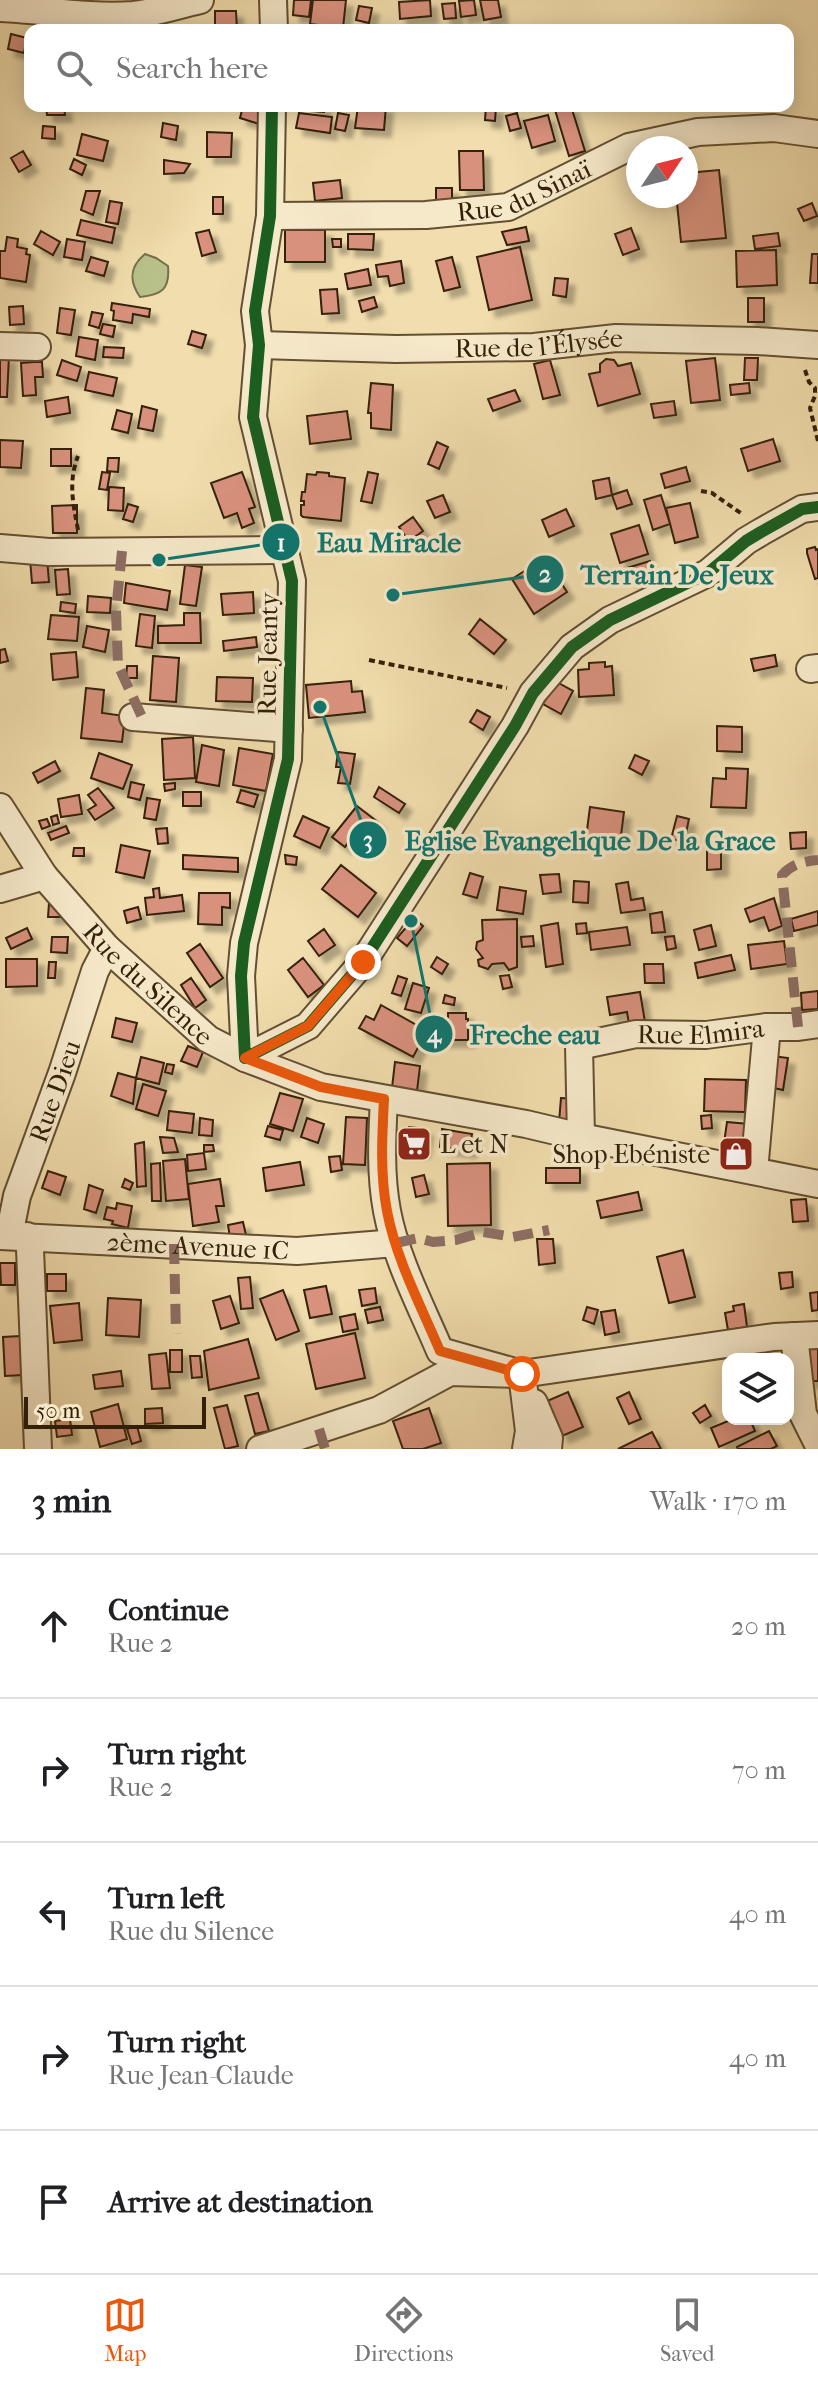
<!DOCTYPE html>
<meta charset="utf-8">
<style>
:root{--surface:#fff;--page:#f6f6f6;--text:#202124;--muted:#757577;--line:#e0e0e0;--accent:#ea580c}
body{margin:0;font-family:"IM FELL French Canon",serif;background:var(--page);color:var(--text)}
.controls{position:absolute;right:24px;bottom:24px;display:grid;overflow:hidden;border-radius:16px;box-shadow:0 4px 20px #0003}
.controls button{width:72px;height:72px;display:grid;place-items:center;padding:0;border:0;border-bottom:2px solid var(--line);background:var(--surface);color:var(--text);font:40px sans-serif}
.compass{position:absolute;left:626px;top:136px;width:72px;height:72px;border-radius:50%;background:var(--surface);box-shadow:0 4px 20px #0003;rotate:55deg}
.scale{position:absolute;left:24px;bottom:20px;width:182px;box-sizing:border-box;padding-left:8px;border:4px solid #342008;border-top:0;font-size:22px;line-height:28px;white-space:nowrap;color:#342008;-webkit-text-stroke:6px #f6e9ca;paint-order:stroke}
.stop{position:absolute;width:24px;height:24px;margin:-18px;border:6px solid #ea580c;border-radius:50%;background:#fff}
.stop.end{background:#ea580c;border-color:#fff;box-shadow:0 2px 8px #0008}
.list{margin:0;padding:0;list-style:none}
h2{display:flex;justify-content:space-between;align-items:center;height:104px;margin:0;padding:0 32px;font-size:34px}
h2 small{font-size:26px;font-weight:400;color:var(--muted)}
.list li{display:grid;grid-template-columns:52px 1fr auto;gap:24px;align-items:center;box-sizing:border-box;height:144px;padding:0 32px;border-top:2px solid var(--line)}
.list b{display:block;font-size:30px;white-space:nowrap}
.list p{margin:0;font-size:26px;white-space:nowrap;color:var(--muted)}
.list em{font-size:26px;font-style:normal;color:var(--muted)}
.icon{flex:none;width:44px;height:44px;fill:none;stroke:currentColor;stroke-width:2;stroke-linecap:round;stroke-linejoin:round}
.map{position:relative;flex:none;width:818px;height:1449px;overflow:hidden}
.search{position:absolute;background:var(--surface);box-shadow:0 4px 20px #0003;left:24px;right:24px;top:24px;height:88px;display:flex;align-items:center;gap:20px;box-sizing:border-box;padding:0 28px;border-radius:16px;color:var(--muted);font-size:30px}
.sheet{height:824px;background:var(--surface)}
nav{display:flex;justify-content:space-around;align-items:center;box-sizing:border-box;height:112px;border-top:2px solid var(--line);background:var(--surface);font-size:22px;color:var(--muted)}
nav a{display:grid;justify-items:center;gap:4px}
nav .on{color:var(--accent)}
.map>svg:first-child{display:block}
.green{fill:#b9c18b;stroke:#76704a;stroke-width:2}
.building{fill:#d8917d;stroke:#342008;stroke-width:2;filter:url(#shadow)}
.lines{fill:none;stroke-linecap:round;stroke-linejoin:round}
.minor-casing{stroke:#634f31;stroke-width:30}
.path{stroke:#342008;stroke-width:4;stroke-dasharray:6 4;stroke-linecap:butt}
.minor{stroke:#f6e9ca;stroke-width:26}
.quiet{stroke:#8d6e63;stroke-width:10;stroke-dasharray:20 10;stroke-linecap:butt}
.cycleway-casing{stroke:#f6e9ca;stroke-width:17}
.cycleway{stroke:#1b5e20;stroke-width:12}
.route{stroke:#ea580c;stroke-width:10}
.labels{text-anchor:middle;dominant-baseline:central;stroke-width:7;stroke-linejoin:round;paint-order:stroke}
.street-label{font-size:26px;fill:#342008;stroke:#f6e9ca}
.poi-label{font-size:26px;fill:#342008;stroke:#f6e9ca;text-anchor:start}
.leader{fill:none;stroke:#0f766e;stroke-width:3}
.callout-dot{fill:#0f766e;stroke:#f6e9ca;stroke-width:3}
.mark-label{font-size:24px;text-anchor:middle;font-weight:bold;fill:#fff}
.callout-label{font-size:28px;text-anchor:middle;font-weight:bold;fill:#0f766e;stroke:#f6e9ca;stroke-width:7;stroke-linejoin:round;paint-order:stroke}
</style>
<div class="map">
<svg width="818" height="1449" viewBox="0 0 818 1449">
<defs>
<filter id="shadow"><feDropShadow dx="7" dy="7" stdDeviation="2" flood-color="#0004"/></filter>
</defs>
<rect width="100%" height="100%" fill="#f1ddad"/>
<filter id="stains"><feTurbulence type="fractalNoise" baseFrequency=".0025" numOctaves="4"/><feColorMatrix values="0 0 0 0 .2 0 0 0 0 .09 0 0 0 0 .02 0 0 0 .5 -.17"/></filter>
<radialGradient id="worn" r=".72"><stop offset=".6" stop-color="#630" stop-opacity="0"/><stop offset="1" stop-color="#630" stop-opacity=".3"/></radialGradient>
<path class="green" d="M145 254 156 258 168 266C170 289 162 295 140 297 129 281 129 267 145 254Z"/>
<path class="building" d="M294 0H311L309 17 293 15Z
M313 0H346L343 28 310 24Z
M430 0 431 16 400 19 399 2Z
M474 0 476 15 461 17 459 1Z
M480 0H498L501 17 484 20Z
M455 3 456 18 444 19 442 4Z
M359 6 372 8 369 23 356 20Z
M215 11H236L237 30H215Z
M11 34 27 38 24 53 8 49Z
M46 106H64L65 115H47Z
M243 106 264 108 259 124 240 118Z
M310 106H324V112L310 111Z
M358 106H386L384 130 355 128Z
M486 106 496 107 495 121 485 120Z
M571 106 585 151 569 156 555 110Z
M299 113 332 117 330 133 296 128Z
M338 113 349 115 345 131 335 129Z
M517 113 521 128 510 131 506 116Z
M548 115 555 141 532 148 524 121Z
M163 123 178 126 176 140 161 137Z
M43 126 55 127V139L42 138Z
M207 132 232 133 231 157H207Z
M82 134 108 141 103 161 77 155Z
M23 151 31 165 19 172 11 158Z
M459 151H483L484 190H460Z
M74 159 86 165 82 175 70 169Z
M164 160 190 164 184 173 164 174Z
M719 170 726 238 681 242 677 203 671 204 670 196H686L687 173Z
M340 180 342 198 315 201 313 183Z
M436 188H452V204L436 203Z
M86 191H100L93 215 81 210Z
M213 197H223V214H213Z
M110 201 122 203 118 224 106 222Z
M812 203 817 216 804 221 798 209Z
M81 220 115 228 112 243 77 235Z
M526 227 529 241 507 245 502 232Z
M631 228 639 249 623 255 615 234Z
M209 230 216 252 202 256 196 233Z
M285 230H325V262H285Z
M41 231 60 242 53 255 34 244Z
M778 233 780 246 755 249 753 236Z
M348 234H374L373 250 348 249Z
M7 237 18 239 17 247 27 249 26 254 30 255 26 282 0 278V251H5Z
M67 239 85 242 82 260 64 257Z
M332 239H341V247H333Z
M520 247 532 300 489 310 477 257Z
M776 250 777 285 737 287 736 251Z
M812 254H818V283H810Z
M91 257 108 262 104 276 86 271Z
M452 257 460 287 444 291 436 261Z
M401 261 404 283 390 286 388 276 378 277 376 265Z
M368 269 371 285 348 289 345 274Z
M555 278 568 279 566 297 553 295Z
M337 289 339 313 322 314 320 290Z
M374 297 377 307 362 312 359 301Z
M748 298H764V322H748Z
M112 303 150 309 149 317 133 314 132 323 113 320 114 311 111 310Z
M23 306 24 324 10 325 9 307Z
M60 308 75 310 71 335 57 333Z
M92 312 103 314 99 328 89 325Z
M103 324 115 326 113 337 100 334Z
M192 331 206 335 202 348 188 344Z
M79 337 98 340 95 360 76 356Z
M104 347 124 348 123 358 103 357Z
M0 356H9L7 397H0Z
M715 358 720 400 691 403 686 361Z
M745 358H758L757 380H744Z
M606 359 614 360 618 366 631 363 640 394 598 406 589 374 600 372V364Z
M62 360 81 367 77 381 57 375Z
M550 360 560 395 543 399 534 364Z
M34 362H42L43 377H35L36 395 23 396 21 363Z
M89 372 117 378 113 396 85 390Z
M371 383 393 385 391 430 371 428V413H368Z
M749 383 750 393 731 395 730 385Z
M515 390 520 401 493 411 488 399Z
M68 397 70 413 47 417 45 401Z
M674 401 676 415 654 418 651 404Z
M142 406 157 410 153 431 138 428Z
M117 410 132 414 128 433 112 429Z
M347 411 351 439 310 444 307 416Z
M773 439 780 461 748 471 741 449Z
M0 440 23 441 21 468 0 467Z
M437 442 448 447 439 469 428 464Z
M51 449H71V466H51Z
M108 458H119L118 472 107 471Z
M686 467 690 481 665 488 661 474Z
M102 472 110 473 107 490 99 489Z
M242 472 255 507 249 509 254 523 242 528 237 513 224 518 211 483Z
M317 472 329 473V476L345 478 341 521 303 517 301 515V505H304V501H301L302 492H305L307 474 316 475Z
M368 472 378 474 372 503 361 501Z
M609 478 612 495 596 499 593 481Z
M109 487 124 488 123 511 108 510Z
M627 490 632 504 617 509 612 495Z
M443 495 450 512 435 518 427 501Z
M661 495 670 524 653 530 644 500Z
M690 503 698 537 675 543 666 508Z
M128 504 138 507 133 522 123 519Z
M77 505V533H53L52 506Z
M566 509 574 526 549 537 542 520Z
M413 517 423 531 409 541 399 527Z
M639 525 648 554 620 563 611 534Z
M815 547 816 550 818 549V578L815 579 807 553V549Z
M47 558 49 582 32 583 30 559Z
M545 558 567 592 534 614 512 579Z
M650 561 654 573 631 580 627 568Z
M185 565 202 567 196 606 180 604Z
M68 569 70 594 57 595 55 570Z
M126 583 170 591 167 610 124 603Z
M253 592 254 613 223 615 221 594Z
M88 596 111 598 110 613 87 612Z
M61 602 76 604 75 613 60 611Z
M184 613H200L201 643H158V626L184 625Z
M140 614 155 616 152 648 136 646Z
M51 615 79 617 77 641 48 639Z
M480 619 506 640 494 654 469 634Z
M87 626 109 630 105 652 83 647Z
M256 637 257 647 224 651 223 641Z
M5 649 8 661 0 663V650Z
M76 652 78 677 53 680 51 654Z
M775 655 777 666 754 671 751 659Z
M153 656 179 658 176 702 150 700Z
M605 662V667L612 666 614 695 579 697 578 670 589 669V663Z
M127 666H137V678H126Z
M217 677 253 678 252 702 216 701Z
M351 681 352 692 362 691 365 712 309 718 306 685Z
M555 681 573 691 561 714 543 704Z
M86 688 104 690 102 713 125 716 122 742 81 738Z
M477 710 490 717 483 730 470 722Z
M717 726 742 727V752L717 751Z
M193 737 195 778 164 780 162 739Z
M202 745 224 750 219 786 196 782Z
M239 748 273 754 266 791 233 785Z
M338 752 355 754 350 784 338 783 341 767H336Z
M99 753 132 765 123 789 91 778Z
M635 755 649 761 642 775 629 768Z
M55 761 60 771 38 783 33 773Z
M726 768 748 769 746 808 711 807 713 778 726 779Z
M131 782 144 785 140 800 128 797Z
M175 783V789L165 791 164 784Z
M379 787 405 804 399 813 374 797Z
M98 788 114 808 95 820 88 810 96 805 88 795Z
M241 790 258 795 254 807 237 802Z
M183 792H201V806H183Z
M79 795 82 814 61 817 58 799Z
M147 798 160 800 156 820 144 818Z
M357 806 379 823 361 846 351 838 345 847 332 837Z
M590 807 624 812 620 843 586 838Z
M57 815 59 823 53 825 51 817Z
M303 816 329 828 320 848 294 836Z
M677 816 689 819 684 842 671 839Z
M47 819 50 826 42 829 39 821Z
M66 826 69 833 51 840 48 833Z
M167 828 168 843 158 844 156 829Z
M806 832V848L791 849 790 833Z
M121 845 150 851 144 878 116 872Z
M707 847H721V869L707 870Z
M74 848H84V856H73Z
M183 855 238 858V872L183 869Z
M285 855 297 857 296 865 286 864Z
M341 865 376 893 358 917 322 889Z
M470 873 483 877 477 898 463 894Z
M559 874 561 892 543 894 540 875Z
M574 881 589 882 588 903 573 902Z
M628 882 631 900 643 898 645 910 621 913 616 884Z
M500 887 526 891 523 914 497 910Z
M159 888 160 898 182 895 184 911 147 915 145 898 154 897 153 889Z
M199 893H230V908L222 907V925L198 924Z
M774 898 782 926 769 931 764 917 750 922 745 909Z
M49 903H60V917H48Z
M138 907 141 919 127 923 124 911Z
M818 911V925L794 931 791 919Z
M662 912 665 932 652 933 650 914Z
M414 918 423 926 407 946 397 938Z
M517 919V967L509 970 504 963 492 964 488 969 479 966 478 960 483 958 476 949 477 942 483 940 482 920Z
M558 923 563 964 546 967 541 926Z
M586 923 587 933 577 934 576 924Z
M711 925 716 946 699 950 694 930Z
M627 927 630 945 591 950 589 932Z
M27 928 32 939 11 949 6 938Z
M324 929 335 945 319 956 308 941Z
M533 936 534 946 522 947 521 937Z
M674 936 676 948 667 950 665 937Z
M52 937H68L67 953 51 952Z
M784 941 787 964 751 969 748 945Z
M200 944 223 978 210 987 187 953Z
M731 955 735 970 698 978 695 963Z
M437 957 448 964 442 974 431 967Z
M303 958 324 985 308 997 288 970Z
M6 959H37V986L6 987Z
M49 962H56L55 978H48Z
M644 964H663L664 983H645Z
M509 975 512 987 503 989 500 976Z
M398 976 407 979 401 996 392 993Z
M191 978 206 1000 195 1008 181 985Z
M413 983 429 988 421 1013 405 1009Z
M818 991V1009L802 1010 801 993Z
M640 992 645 1022 629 1024 627 1012 610 1015 607 997Z
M445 995 455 998 454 1005 443 1003Z
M381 1005 427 1031 413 1057 359 1028 366 1016 374 1020Z
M448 1013H466V1019H468V1040H436V1019H448Z
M116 1018 137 1023 132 1042 112 1037Z
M188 1046 203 1052 197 1067 181 1061Z
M773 1056 788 1058 783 1090 769 1087Z
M141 1057 164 1063 159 1084 136 1078Z
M395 1062 420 1066 417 1091 392 1088Z
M167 1064 174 1065 172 1074 165 1072Z
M118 1073 136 1078 133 1104 111 1096Z
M705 1079 746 1080 745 1112 704 1111Z
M143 1084 166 1091 158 1116 136 1109Z
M280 1093 303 1099 293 1131 270 1124Z
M561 1098 575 1099 573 1123 559 1122Z
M169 1111 194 1114 192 1133 167 1130Z
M711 1115 712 1128 702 1129 701 1116Z
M346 1117 367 1118 365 1165 343 1164Z
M200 1118 213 1120 212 1136 199 1135Z
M307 1118 324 1124 318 1143 301 1137Z
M727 1122 749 1124 748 1145 724 1143Z
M268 1126 283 1130 280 1140 265 1136Z
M409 1127 426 1129 423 1151 407 1149Z
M442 1129 472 1134 469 1151 440 1147Z
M160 1137 174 1138 178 1152 163 1153Z
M144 1142 146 1186 137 1187 135 1144Z
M204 1145H213L214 1151 204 1152Z
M204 1153 206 1169 188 1171 187 1155Z
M340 1156 342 1170 331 1172 329 1157Z
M185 1159 189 1199 166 1201 163 1161Z
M300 1162 304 1185 266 1191 263 1168Z
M160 1163 161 1201H152L151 1164Z
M490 1163 491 1225 448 1226 447 1164Z
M546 1168H580V1183H546Z
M48 1171 66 1177 60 1195 42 1188Z
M424 1175 429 1194 416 1197 412 1178Z
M125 1179 133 1183 130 1190 122 1187Z
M220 1179 224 1206H216L219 1222 193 1226 188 1184Z
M89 1185 103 1190 96 1213 84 1209Z
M638 1192 642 1210 601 1218 597 1201Z
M806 1199 808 1221 793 1222 791 1200Z
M117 1203 132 1206 128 1228 112 1224 113 1221 104 1219 107 1207 116 1209Z
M243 1222 246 1235 230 1238 228 1225Z
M537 1239H553L555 1263 539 1265Z
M683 1250 695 1297 669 1303 657 1257Z
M0 1263H15V1285H1Z
M792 1272 793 1287 781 1289 779 1273Z
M47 1274H66V1291H47Z
M250 1277 253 1308 241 1309 238 1278Z
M326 1286 332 1314 310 1318 304 1290Z
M375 1288 377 1303 362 1306 359 1290Z
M283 1290 299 1331 276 1340 260 1299Z
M818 1292V1310L812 1311 810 1293Z
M230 1296 239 1323 221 1329 213 1301Z
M108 1298 141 1300 139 1337 106 1335Z
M79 1303 82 1340 54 1343 50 1306Z
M744 1304 747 1327 728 1330 725 1313 734 1311 733 1306Z
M380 1307 383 1320 368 1323 365 1310Z
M587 1307 598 1310 594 1324 583 1320Z
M615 1310 619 1332 605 1335 601 1312Z
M355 1314 358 1329 343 1332 340 1317Z
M355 1333 365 1378 316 1389 306 1344Z
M20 1336 23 1375 5 1376 3 1337Z
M248 1339 259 1378 209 1390 204 1351Z
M808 1345H818V1381H808Z
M170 1350H182V1372H170Z
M166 1353 170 1388 152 1389 149 1355Z
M190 1356H200L202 1377 192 1378Z
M121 1371 123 1386 95 1389 93 1375Z
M568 1392 583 1427 562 1436 547 1401Z
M629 1392 641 1419 629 1424 617 1398Z
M258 1393 269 1431 255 1434 245 1396Z
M118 1404 127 1439 100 1447 91 1412Z
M227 1405 238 1446 225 1449 214 1408Z
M705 1405 711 1416 700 1423 693 1413Z
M162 1408 163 1423 145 1424V1409Z
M429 1408 441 1443 423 1449H403L393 1421Z
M70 1419 72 1435 57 1437 55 1421Z
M733 1419H750L755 1431 719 1447 711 1428Z
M137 1426 141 1441 132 1444 127 1429Z
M769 1431 777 1446 771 1449H738L737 1447Z
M652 1432 661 1449H618Z"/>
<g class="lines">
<defs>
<g id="minor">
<path d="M273 0 274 30"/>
<path d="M0 8C44 10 89 18 133 15 155 13 178 5 200 0"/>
<path d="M272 106 270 216 255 311 259 345 253 417 292 581 288 759 244 943 241 976 245 1058 308 1026 363 962 515 726 533 693 572 647 610 620 708 573 746 541 761 532 802 509 818 507"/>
<path id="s1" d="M270 216 426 215 508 207 629 147 698 132 774 128 818 134"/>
<path id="s2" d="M259 345 396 349 534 347 616 338 757 341 818 345"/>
<path d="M0 346 37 347"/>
<path d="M0 548 49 552 283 550"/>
<path d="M810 669 818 668"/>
<path d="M133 717 289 729"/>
<path id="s3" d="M0 807 44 876 107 948 208 1039 245 1058 321 1087 526 1124 581 1137 818 1184"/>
<path d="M0 889 44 876"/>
<path d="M384 1099C382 1137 380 1174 387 1211 396 1259 421 1306 440 1351L522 1374 529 1431 526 1449"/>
<path id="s4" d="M581 1137 579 1046 636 1034 706 1035 767 1027H798L818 1024"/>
<path d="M754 1171 767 1027"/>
<path id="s5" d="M0 1236 297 1251 396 1243"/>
<path id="s6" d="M9 1236 17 1196 62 1073 95 971 107 948"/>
<path d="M27 1236 30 1249 38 1449"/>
<path d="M794 1336 803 1414 818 1444"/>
<path d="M534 1403 549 1438 548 1449"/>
<path d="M260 1449 379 1410 450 1372 522 1374 774 1337 818 1335"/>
</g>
</defs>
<use href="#minor" class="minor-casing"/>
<path class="path" d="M805 370 809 382 815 388V396L810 408 818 441
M701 491 712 493 742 514
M78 530C73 503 68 482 78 456
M369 660 507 688"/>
<use href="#minor" class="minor"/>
<path class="quiet" d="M122 551 116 611 118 665 142 717
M798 1027 782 875C792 864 804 861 818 860
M396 1243 418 1238 433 1242 456 1240 483 1232 513 1237 549 1230
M174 1244 176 1334
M319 1429 325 1449"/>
<defs>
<path id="cycleway" d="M272 106 270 216 255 311 259 345 253 417 292 581 288 759 244 943 241 976 245 1058 308 1026 363 962 515 726 533 693 572 647 610 620 708 573 746 541 761 532 802 509 818 507"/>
</defs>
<use href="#cycleway" class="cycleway-casing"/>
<use href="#cycleway" class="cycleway"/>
</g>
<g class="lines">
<path class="route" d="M363 962 308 1026 245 1058 321 1087 384 1099C382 1137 380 1174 387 1211 396 1259 421 1306 440 1351L522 1374"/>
</g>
<defs>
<symbol id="supermarket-square" viewBox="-11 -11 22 22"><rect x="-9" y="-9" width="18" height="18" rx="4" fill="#8f2418" stroke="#f6e9ca"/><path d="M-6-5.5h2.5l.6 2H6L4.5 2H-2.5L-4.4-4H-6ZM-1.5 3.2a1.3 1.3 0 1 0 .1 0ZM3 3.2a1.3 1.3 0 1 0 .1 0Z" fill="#fff"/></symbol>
<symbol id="shop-square" viewBox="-11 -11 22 22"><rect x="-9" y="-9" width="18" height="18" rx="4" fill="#8f2418" stroke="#f6e9ca"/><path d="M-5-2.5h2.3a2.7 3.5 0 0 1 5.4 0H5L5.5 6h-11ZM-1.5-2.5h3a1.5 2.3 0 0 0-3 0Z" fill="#fff"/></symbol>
</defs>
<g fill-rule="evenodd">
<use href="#supermarket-square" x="394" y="1124" width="40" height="40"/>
<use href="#shop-square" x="716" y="1134" width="40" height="40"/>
</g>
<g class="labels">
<g class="street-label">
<text stroke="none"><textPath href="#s1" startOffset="258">Rue du Sinaï</textPath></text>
<text stroke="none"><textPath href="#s2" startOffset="280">Rue de l'Élysée</textPath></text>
<text transform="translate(268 654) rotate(-89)">Rue Jeanty</text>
<text stroke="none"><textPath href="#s3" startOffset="232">Rue du Silence</textPath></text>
<text stroke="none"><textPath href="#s4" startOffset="214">Rue Elmira</textPath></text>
<text stroke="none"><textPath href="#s6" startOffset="152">Rue Dieu</textPath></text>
<text stroke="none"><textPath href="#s5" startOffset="198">2ème Avenue 1C</textPath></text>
</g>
<g class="poi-label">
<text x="440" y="1144">L et N</text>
<text x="710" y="1154" text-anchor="end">Shop Ebéniste</text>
</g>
</g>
<path class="leader" d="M159 560L281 542M393 595L545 574M320 707L368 840M411 921L434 1034"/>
<g class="callout-dot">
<circle cx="159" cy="560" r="8"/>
<circle cx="393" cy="595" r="8"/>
<circle cx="320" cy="707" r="8"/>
<circle cx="411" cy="921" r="8"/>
<circle cx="281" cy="542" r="20"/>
<circle cx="545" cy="574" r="20"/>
<circle cx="368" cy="840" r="20"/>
<circle cx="434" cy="1034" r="20"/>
</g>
<g class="mark-label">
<text x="281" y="551">1</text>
<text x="545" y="582">2</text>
<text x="368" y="848">3</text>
<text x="434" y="1042">4</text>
</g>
<g class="callout-label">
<text x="389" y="552">Eau Miracle</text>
<text x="677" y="584">Terrain De Jeux</text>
<text x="590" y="850">Eglise Evangelique De la Grace</text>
<text x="535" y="1044">Freche eau</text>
</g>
<rect width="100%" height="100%" filter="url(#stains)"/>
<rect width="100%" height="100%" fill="url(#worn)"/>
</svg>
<div class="controls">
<button><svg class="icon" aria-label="layers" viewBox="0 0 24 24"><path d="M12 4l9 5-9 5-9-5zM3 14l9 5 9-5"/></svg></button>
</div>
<svg class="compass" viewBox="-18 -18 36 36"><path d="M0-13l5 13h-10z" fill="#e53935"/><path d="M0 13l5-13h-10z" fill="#757577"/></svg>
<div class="scale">50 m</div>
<div class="stop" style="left:522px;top:1374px"></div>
<div class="stop end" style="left:363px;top:962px"></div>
<div class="search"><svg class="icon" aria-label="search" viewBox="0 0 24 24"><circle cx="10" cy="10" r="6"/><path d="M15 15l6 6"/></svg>Search here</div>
</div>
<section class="sheet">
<h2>3 min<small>Walk · 170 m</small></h2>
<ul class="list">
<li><svg class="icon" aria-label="ahead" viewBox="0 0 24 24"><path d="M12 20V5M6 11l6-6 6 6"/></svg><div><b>Continue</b><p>Rue 2</p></div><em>20 m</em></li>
<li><svg class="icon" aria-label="right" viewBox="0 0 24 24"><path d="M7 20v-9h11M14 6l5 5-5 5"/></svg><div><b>Turn right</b><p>Rue 2</p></div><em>70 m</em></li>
<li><svg class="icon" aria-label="left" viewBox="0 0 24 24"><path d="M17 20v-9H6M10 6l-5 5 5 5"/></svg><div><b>Turn left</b><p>Rue du Silence</p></div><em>40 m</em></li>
<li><svg class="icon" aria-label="right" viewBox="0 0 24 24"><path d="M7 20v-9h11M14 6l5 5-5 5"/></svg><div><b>Turn right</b><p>Rue Jean-Claude</p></div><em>40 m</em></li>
<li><svg class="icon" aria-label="arrive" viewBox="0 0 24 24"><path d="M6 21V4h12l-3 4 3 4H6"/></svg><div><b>Arrive at destination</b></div></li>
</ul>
</section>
<nav>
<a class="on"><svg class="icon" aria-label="map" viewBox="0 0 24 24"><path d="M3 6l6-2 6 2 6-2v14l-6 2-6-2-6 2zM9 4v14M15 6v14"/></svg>Map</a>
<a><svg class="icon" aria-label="directions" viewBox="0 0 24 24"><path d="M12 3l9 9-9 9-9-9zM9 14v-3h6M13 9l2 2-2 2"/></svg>Directions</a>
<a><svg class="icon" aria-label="saved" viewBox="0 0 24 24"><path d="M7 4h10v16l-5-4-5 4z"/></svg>Saved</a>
</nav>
